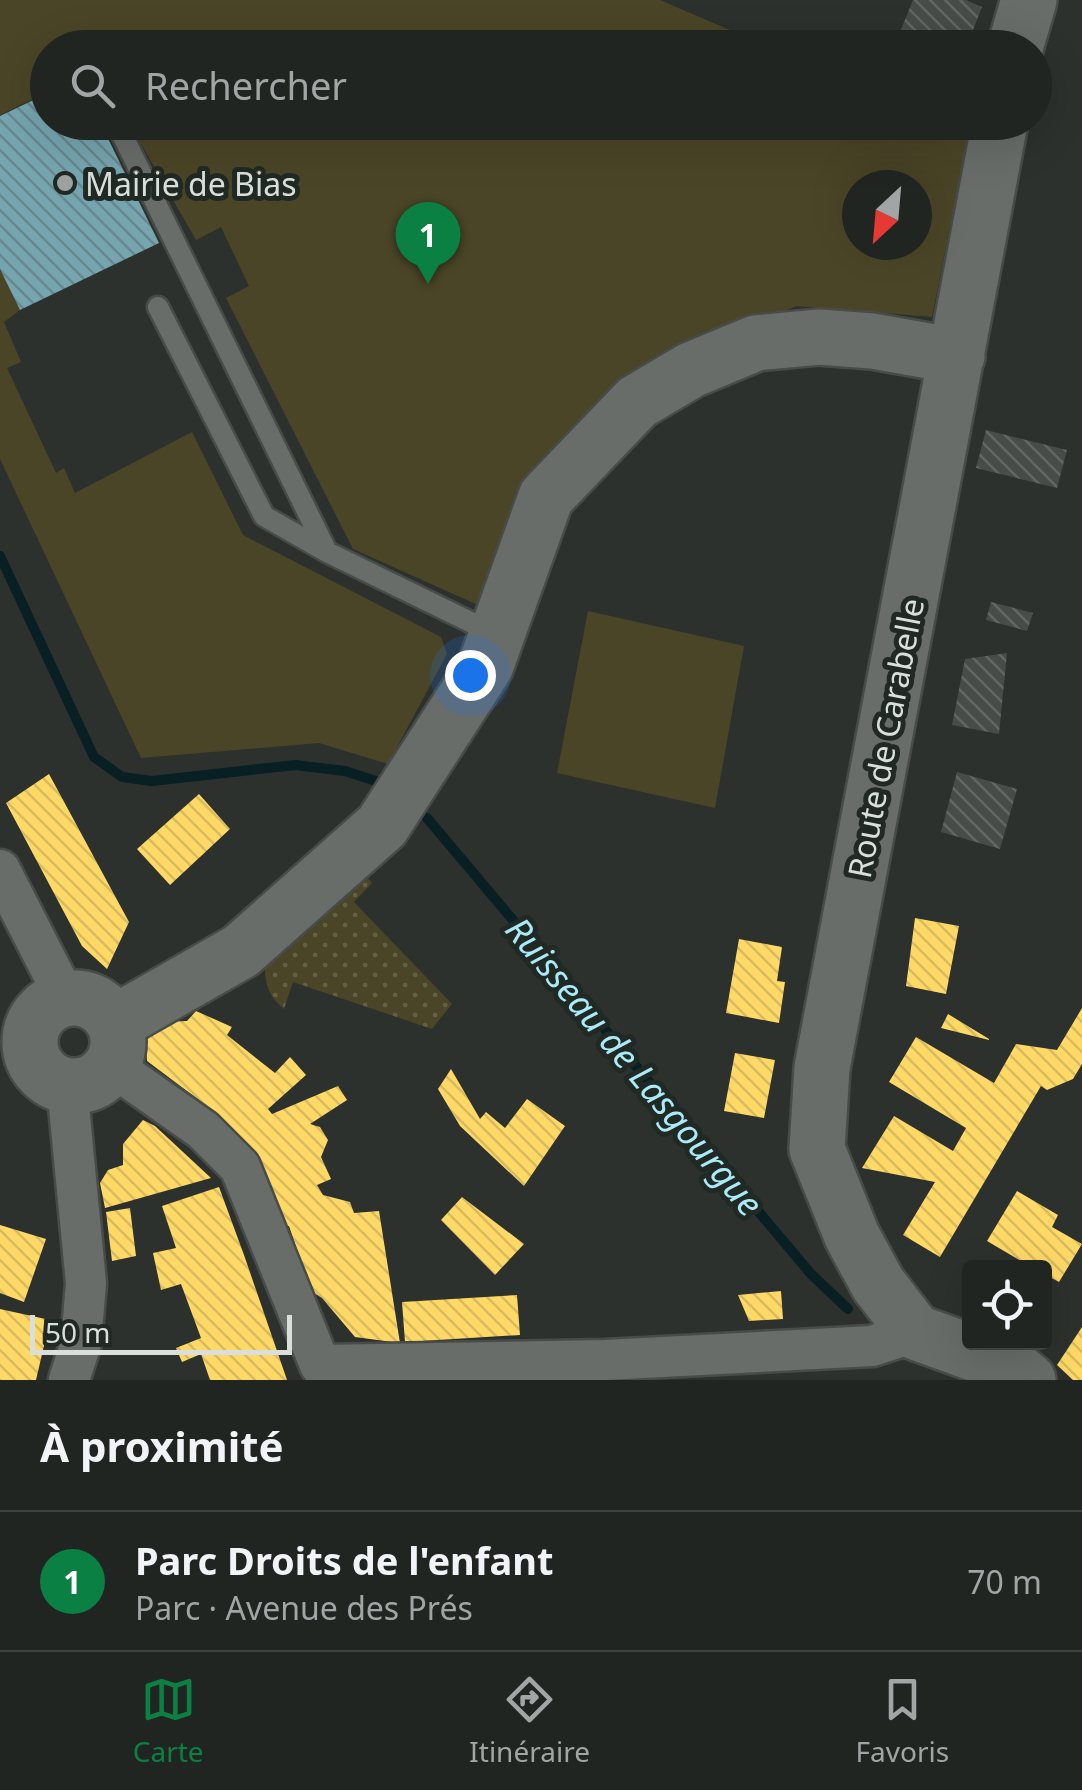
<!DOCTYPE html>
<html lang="fr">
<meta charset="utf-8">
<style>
:root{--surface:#212522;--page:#2d312f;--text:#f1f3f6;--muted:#a2a5a5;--line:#3e4240;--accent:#0b8043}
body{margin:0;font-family:"Noto Sans",sans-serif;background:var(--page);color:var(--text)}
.controls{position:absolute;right:30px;bottom:30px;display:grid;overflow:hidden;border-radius:10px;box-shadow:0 10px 40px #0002}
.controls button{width:90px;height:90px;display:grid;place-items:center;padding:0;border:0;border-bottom:2px solid var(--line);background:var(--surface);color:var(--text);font:50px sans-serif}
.compass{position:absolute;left:842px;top:170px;width:90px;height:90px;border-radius:50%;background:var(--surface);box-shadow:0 10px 40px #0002;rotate:206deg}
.scale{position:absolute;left:30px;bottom:25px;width:262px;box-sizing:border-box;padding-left:10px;border:5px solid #dadfdb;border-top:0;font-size:28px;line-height:35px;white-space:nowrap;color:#dadfdb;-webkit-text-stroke:8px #202923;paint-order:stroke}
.you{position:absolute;left:470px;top:675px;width:35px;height:35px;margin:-25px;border:8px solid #fff;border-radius:50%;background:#1a73e8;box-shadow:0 0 0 15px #1a73e833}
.badge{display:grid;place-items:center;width:65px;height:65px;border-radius:50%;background:var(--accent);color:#fff;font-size:32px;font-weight:700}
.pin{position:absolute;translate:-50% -82px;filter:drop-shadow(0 2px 5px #0008)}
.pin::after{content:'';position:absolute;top:52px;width:35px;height:30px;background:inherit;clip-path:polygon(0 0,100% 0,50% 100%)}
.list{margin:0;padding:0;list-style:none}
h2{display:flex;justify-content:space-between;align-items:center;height:130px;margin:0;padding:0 40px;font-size:42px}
h2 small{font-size:32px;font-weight:400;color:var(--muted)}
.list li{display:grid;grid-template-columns:65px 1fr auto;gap:30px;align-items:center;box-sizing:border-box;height:140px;padding:0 40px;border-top:2px solid var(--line)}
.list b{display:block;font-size:38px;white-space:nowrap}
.list p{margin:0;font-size:32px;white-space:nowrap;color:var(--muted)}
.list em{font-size:32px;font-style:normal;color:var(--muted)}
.icon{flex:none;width:55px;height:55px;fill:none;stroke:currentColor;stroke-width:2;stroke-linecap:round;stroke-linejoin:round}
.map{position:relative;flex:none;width:1082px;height:1380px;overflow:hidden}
.search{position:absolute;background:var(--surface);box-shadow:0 10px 40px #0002;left:30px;right:30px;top:30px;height:110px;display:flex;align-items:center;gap:25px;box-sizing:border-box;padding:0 35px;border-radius:55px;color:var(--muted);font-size:38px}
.sheet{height:270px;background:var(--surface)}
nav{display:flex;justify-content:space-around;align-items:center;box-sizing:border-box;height:140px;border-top:2px solid var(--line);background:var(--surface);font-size:28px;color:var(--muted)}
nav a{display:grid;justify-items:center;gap:5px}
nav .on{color:var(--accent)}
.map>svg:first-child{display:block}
.grass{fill:url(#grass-dots)}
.park{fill:#4b4527;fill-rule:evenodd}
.homes{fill:url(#homes-back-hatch)}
.public{fill:url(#public-back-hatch)}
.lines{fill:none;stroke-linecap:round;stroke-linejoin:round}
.stream{stroke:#081f23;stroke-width:10}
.building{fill:url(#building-back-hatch)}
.lane-casing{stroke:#484c49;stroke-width:25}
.street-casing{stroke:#484c49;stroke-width:45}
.secondary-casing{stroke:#484c49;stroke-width:60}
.lane{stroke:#696d6a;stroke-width:20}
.street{stroke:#696d6a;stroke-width:40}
.secondary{stroke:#696d6a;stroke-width:55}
.poi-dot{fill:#9da29e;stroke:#202923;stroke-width:4}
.labels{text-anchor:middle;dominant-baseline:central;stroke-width:10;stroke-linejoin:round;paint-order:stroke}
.poi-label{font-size:32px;fill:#dadfdb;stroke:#202923;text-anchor:start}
.street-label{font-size:32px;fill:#dadfdb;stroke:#202923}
.water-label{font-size:35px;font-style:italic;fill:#abebf8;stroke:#202923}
</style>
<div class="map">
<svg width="1082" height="1380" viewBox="0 0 1082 1380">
<defs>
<pattern id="grass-dots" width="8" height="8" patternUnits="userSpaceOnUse" patternTransform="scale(2.5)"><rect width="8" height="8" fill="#4b4527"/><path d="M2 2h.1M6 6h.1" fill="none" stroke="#645f46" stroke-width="1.8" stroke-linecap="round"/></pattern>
<pattern id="homes-back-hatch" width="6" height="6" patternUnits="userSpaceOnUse" patternTransform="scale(2.5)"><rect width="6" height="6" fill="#ffd966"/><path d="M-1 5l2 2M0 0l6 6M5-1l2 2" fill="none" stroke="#d9bb5f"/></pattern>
<pattern id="public-back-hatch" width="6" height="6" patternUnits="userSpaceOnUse" patternTransform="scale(2.5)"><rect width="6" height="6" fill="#76a5af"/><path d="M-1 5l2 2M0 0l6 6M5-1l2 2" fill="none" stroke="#66888e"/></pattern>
<pattern id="building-back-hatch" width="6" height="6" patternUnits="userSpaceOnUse" patternTransform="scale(2.5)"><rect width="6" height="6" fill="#484c48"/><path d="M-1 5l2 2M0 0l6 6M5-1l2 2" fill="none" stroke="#626562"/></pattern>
</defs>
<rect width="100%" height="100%" fill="#2c312d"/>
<path class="grass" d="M362 872 372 883 354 902 452 1004 432 1029 293 982 284 1009C265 994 264 976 265 953Z"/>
<path class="park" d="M0 0H660L769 47 48 48 47 92 0 115Z
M940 122 968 135 932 317 797 306 663 355 582 418 529 485 478 605 353 549 226 298 249 286 221 227 196 240 129 123ZM857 185H917V245H857Z
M0 269 20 310 4 322 21 362 7 368 56 473 64 468 75 493 192 432 243 535 441 637 447 654 388 764 319 743 141 758 0 459Z
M588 611 744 646 715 808 557 773Z"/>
<path class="homes" d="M49 774 129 922 107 969 82 946 6 803Z
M199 794 230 829 170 885 137 849Z
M915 918 959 926 946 994 906 986Z
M739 939 782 947 777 981 785 982 779 1023 726 1013Z
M1082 1008V1064L1073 1079 1047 1090 1041 1086 940 1257 903 1235 935 1182 862 1168 894 1116 953 1151 966 1128 889 1082 916 1037 994 1083 1016 1044 1057 1050Z
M196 1011 232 1027 227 1035 275 1073 290 1057 306 1075 268 1109 272 1114 338 1086 347 1100 310 1124 320 1127 328 1140 321 1157 331 1179 317 1185 323 1195 350 1202 354 1213 379 1211 400 1343 355 1337 322 1298 311 1291 289 1226 282 1227 197 1103 199 1100 147 1061 146 1041 162 1022 187 1021Z
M948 1014 989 1039V1040L941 1028Z
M735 1053 775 1060 764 1118 724 1111Z
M451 1069 480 1119 486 1112 505 1128 527 1099 565 1126 524 1186 460 1126 438 1089Z
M143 1120 155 1126 211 1178 105 1208 100 1183 108 1170 123 1165V1144Z
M219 1187 244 1255 287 1380H210L201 1354 182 1362 176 1348 201 1338 181 1284 161 1290 153 1253 176 1248 162 1206Z
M1017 1191 1058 1215 1052 1227 1082 1244 1059 1282 1044 1274V1268H1033L987 1241Z
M462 1197 524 1244 495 1275 441 1220Z
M130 1208 136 1256 112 1261 106 1212Z
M0 1225 46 1239 24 1302 0 1293Z
M781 1291 783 1319 749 1321 738 1295Z
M517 1295 520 1335 405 1342 402 1302Z
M0 1309 50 1320 36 1380H0Z
M1082 1327V1380H1073L1057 1365Z"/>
<path class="public" d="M48 93V122H100L159 243 20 310 0 269V116Z"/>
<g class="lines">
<path class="stream" d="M0 556 94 757 122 777 152 781 295 765 345 771 382 783
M427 818 811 1274 848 1309"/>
</g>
<path class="building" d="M913 0H966L982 7 966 48H904L895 44Z
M986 430 1067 450 1057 488 976 468Z
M991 602 1033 613 1027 631 986 620Z
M1007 653 999 734 952 725 965 659Z
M957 772 1017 789 1000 849 941 832Z"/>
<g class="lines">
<defs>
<path id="lane" d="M116 122 327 552 495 634
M158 307 264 516 327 552"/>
<path id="street" d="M0 870 66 999
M112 1066 203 1130 240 1167 320 1365
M67 1086 86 1283 81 1343 69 1380
M320 1365 605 1360 872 1346 915 1332"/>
<path id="secondary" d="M1015 48 1029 0
M1000 122 822 1068 817 1149 852 1236 878 1284 915 1332 1012 1367 1028 1380
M30 1042a44 44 0 1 1 88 0a44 44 0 1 1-88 0Z
M115 1023 241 951 382 826 486 665 546 497 637 402 691 370 756 343 819 337 872 341 957 356"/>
</defs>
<use href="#lane" class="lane-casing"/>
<use href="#street" class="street-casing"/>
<use href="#secondary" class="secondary-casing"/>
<use href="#lane" class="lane"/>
<use href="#street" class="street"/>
<use href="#secondary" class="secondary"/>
</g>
<circle class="poi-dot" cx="65" cy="183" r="10"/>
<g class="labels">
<g class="poi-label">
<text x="85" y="183">Mairie de Bias</text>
</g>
<g class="street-label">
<text transform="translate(885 738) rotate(-79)">Route de Carabelle</text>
</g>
<g class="water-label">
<text transform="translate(635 1066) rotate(50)">Ruisseau de Lasgourgue</text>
</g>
</g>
</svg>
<div class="controls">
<button><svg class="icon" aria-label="locate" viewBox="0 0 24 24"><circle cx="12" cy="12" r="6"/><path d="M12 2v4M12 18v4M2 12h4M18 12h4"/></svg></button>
</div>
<svg class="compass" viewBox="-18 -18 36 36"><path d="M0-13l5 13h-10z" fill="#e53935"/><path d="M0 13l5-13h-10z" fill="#a2a5a5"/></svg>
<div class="scale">50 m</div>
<div class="you"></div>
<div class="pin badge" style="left:428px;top:284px">1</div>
<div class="search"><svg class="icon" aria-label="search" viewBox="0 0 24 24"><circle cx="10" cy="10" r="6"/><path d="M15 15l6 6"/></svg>Rechercher</div>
</div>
<section class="sheet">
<h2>À proximité<small></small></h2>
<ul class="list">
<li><span class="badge">1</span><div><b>Parc Droits de l'enfant</b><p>Parc · Avenue des Prés</p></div><em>70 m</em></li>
</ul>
</section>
<nav>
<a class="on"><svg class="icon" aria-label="map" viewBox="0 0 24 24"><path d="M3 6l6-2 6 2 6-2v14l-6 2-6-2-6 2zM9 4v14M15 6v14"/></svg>Carte</a>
<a><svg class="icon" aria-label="directions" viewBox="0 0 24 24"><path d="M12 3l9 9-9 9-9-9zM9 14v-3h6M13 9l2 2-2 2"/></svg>Itinéraire</a>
<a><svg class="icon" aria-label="saved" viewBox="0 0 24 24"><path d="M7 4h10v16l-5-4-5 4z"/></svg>Favoris</a>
</nav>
